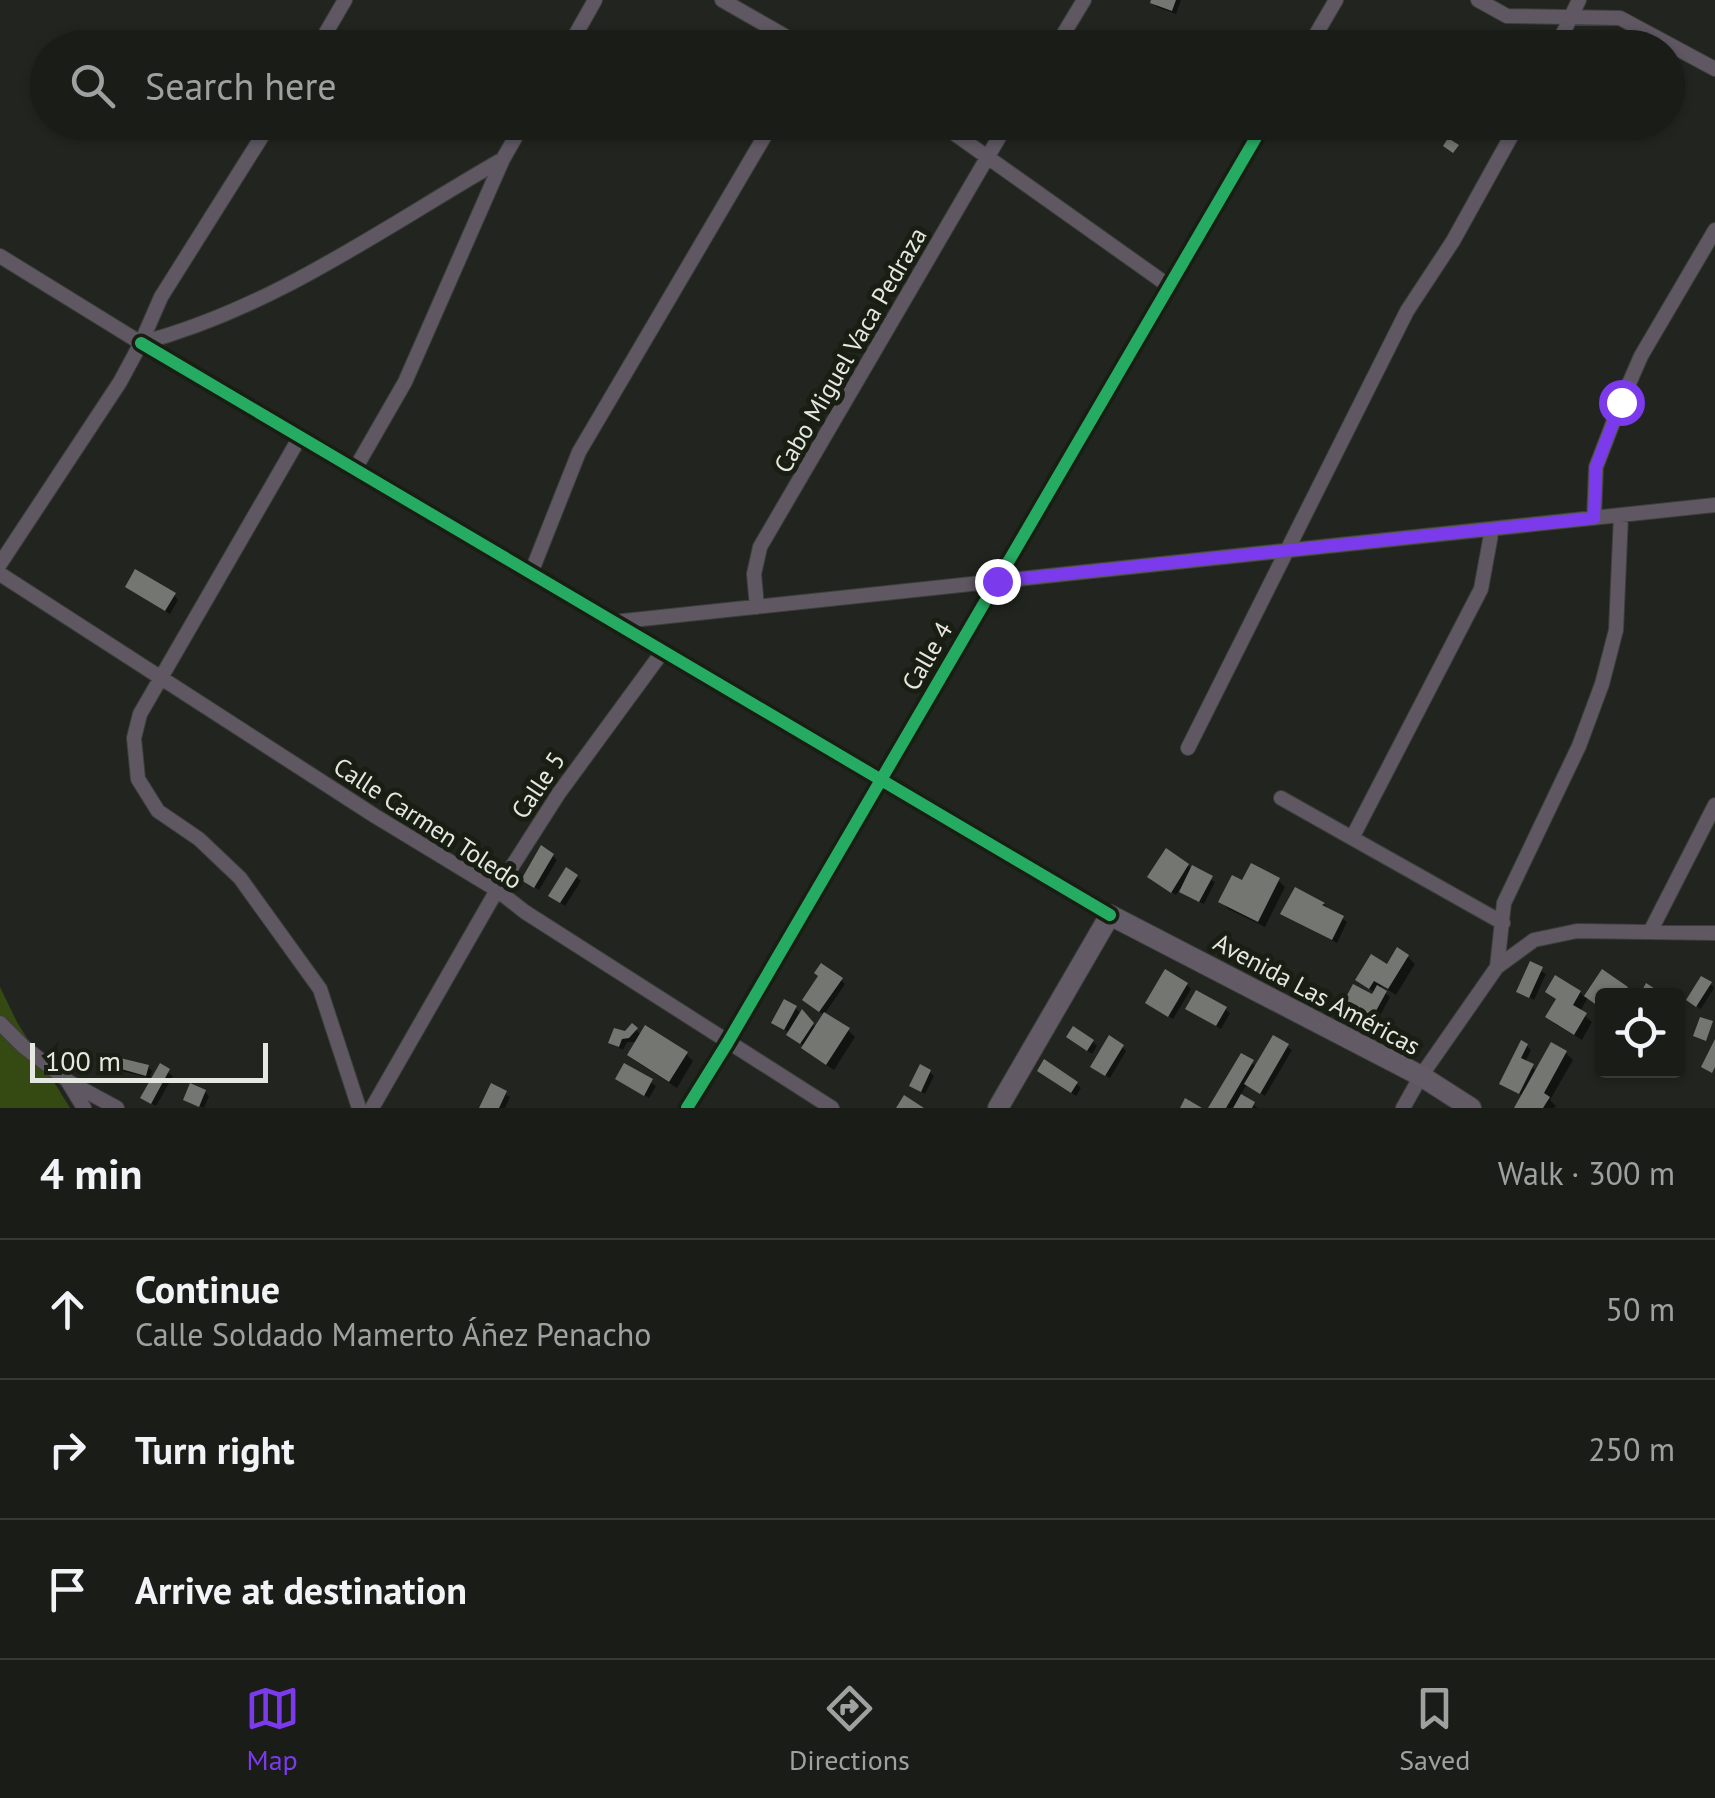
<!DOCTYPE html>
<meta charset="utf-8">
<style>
:root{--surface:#1a1c17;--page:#232520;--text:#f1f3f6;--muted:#9fa1a1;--line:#383a36;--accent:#7c3aed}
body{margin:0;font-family:"PT Sans",sans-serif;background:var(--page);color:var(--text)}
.controls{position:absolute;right:30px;bottom:30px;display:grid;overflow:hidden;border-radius:10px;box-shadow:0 2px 8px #0004}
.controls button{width:90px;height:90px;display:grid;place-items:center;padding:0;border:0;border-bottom:2px solid var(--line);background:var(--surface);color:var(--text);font:50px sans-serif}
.scale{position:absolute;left:30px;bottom:25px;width:238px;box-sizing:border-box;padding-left:10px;border:5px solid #e5e8e1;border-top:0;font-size:28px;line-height:35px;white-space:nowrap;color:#e5e8e1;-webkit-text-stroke:8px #191e13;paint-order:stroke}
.stop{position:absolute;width:30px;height:30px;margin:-22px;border:8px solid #7c3aed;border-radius:50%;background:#fff}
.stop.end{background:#7c3aed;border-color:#fff;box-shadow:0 2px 10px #0008}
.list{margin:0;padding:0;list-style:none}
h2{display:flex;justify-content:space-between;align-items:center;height:130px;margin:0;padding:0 40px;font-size:42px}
h2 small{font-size:32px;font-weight:400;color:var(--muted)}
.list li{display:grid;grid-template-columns:65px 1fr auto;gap:30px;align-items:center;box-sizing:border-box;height:140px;padding:0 40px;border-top:2px solid var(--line)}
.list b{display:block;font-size:38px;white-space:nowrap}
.list p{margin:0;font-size:32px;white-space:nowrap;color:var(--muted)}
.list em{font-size:32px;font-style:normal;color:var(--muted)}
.icon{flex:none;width:55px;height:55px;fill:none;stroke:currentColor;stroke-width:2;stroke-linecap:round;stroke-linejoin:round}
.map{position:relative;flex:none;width:1715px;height:1108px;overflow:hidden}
.search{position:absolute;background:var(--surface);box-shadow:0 2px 8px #0004;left:30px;right:30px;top:30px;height:110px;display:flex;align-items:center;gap:25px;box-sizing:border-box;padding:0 35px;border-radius:55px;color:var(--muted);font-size:38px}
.sheet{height:550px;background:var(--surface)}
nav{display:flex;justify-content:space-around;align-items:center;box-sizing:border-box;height:140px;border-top:2px solid var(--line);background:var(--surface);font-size:28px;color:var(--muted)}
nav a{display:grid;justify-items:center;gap:5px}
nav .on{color:var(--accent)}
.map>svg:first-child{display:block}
.green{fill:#354913}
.shadow{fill:#0007}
.building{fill:#747672}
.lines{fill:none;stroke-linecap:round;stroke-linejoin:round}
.street-casing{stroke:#3d3f3b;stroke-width:16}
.secondary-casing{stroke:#3d3f3b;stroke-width:22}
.street{stroke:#5f5863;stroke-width:14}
.secondary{stroke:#625a65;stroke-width:20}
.cycleway-casing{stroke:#191e13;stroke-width:19}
.cycleway{stroke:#26ab63;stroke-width:12}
.route{stroke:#7c3aed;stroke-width:12}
.labels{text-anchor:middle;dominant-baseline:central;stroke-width:10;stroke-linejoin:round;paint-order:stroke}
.street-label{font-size:25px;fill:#e5e8e1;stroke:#191e13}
</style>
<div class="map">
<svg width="1715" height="1108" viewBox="0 0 1715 1108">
<rect width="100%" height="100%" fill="#22251f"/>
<path class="green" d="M0 987 17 1022 70 1108H0Z"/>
<path class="shadow" d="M1154 0H1181L1176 14 1157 7 1153 3Z
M132 591 174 595 178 600 170 614Z
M553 856 557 860 539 890 528 883Z
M1188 866 1215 882 1204 904 1187 896 1180 889 1176 895 1154 881Z
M577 877 581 881 565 906 556 900Z
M1278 880 1285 887 1265 927 1228 909 1221 901 1244 883Z
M1296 890 1324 905 1347 922 1337 943 1288 917Z
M1408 957 1415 964 1396 995 1382 986 1380 988 1390 997 1377 1021 1350 1007 1373 998 1375 993 1358 980Z
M1532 965 1546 974 1534 1000 1519 991Z
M1603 973 1631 994 1630 996H1602V1008L1588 997 1580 1012 1592 1022 1582 1040 1555 1024 1548 1017 1558 1000 1548 991 1580 992 1585 998Z
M821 977 841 980 845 984 824 1015 809 1004Z
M1710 984 1714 988 1701 1009 1694 1004Z
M1187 985 1191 989 1173 1019 1152 1007Z
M795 1008 817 1029 848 1030 855 1037 834 1070 812 1055 805 1046 793 1039 790 1033 779 1026Z
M1225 1009 1230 1013 1221 1029 1193 1012Z
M632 1026 642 1036 686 1054 693 1061 677 1088 637 1062 630 1055 638 1042H627L623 1050 611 1043 625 1034Z
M1274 1038 1292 1050 1265 1096 1247 1084 1240 1096 1258 1108H1211L1242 1056 1257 1067Z
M1073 1041 1093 1042 1097 1046 1092 1054Z
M1527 1046 1531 1050 1525 1062 1537 1071 1566 1053 1573 1060 1550 1100 1556 1106 1554 1108H1517L1523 1096 1502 1084Z
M1122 1047 1126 1051 1110 1078 1097 1071Z
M116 1066 148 1067 152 1071 150 1078 121 1071Z
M625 1066 656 1086 649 1098 622 1082Z
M160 1067 173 1076 156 1106 148 1102Z
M930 1072 934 1076 925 1094 916 1089Z
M1044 1074 1077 1084 1081 1088 1076 1096Z
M492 1086 510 1097 505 1108H482Z
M205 1092 209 1096 204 1108 190 1103 186 1099Z"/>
<path class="building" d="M1151 0H1176L1172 11 1150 3Z
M1448 138 1459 145 1453 153 1443 146Z
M135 569 176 593 165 611 125 587Z
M541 845 554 854 534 888 521 880Z
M1166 848 1189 864 1171 893 1147 877Z
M1251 863 1280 878 1258 922 1218 902 1232 875 1242 880Z
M1192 865 1213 876 1199 902 1179 892Z
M566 867 578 875 560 903 548 896Z
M1295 887 1325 903 1322 905 1344 916 1332 940 1280 914Z
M1397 947 1409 955 1388 989 1374 981 1369 989 1355 980 1371 954 1387 964Z
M1530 961 1543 967 1529 998 1516 992Z
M821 963 843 978 819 1012 802 1000 818 976 814 973Z
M1165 969 1188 983 1168 1017 1145 1003Z
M1602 969 1628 987 1623 996H1602V1009L1584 996Z
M1555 975 1581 991 1573 1005 1587 1013 1574 1035 1545 1017 1556 999 1545 992Z
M1701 976 1712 982 1696 1007 1686 1000Z
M1646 983 1666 996H1639Z
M1353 984 1372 994 1377 985 1387 991 1372 1018 1343 1003Z
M1196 990 1227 1007 1216 1026 1185 1009Z
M784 999 797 1006 784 1030 771 1023Z
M802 1009 814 1023 800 1044 786 1035Z
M824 1012 850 1028 826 1065 801 1048Z
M1700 1017 1713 1021 1706 1041 1693 1036Z
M632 1023 638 1028 629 1038 622 1039 619 1047 608 1043 614 1028 625 1031Z
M645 1025 688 1052 669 1082 627 1055Z
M1073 1026 1094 1040 1087 1051 1066 1037Z
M1109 1035 1124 1045 1105 1076 1090 1067Z
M1273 1035 1289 1044 1260 1094 1244 1084Z
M1715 1039V1067L1712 1073 1701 1067Z
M1521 1040 1528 1044 1521 1058 1534 1064 1519 1094 1499 1084Z
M1551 1042 1567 1051 1544 1093 1550 1097 1543 1108H1514Z
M1241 1053 1254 1060 1226 1108H1208Z
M116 1057 149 1065 146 1076 114 1067Z
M1044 1059 1078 1082 1071 1093 1037 1071Z
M160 1063 170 1069 151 1104 140 1098Z
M624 1063 653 1079 644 1096 615 1079Z
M920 1064 931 1070 921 1092 909 1086Z
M190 1083 206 1090 199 1107 183 1100Z
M491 1083 507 1091 499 1108H479Z
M1241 1094 1255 1102 1252 1108H1233Z
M904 1095 924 1108H896Z
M1185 1098 1202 1108H1180Z"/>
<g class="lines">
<defs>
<path id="street" d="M722 0 806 48
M1478 0 1507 16 1620 18 1715 69
M317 48 345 0
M568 48 595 0
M1055 48 1084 0
M1308 48 1336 0
M1556 48 1579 0
M938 122 1169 286
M941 124 985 122
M0 256 141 343C276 307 384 227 503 159
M141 343 1110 915
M300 437 140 714 134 738 138 779 158 811 199 839 240 878 320 989 359 1108
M355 469 405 382 503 159 524 122
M1594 518 1596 467 1621 402 1641 356 1715 230
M0 564 120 382 141 343 161 297 271 122
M531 573 579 452 773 122
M0 574 375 816 497 890 525 912 832 1108
M757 607 754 574 760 547 1008 122
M614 622 1715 505
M1188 748 1407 311 1453 241 1519 122
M1281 798 1503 923
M1352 838 1481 589 1492 529
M1650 932 1715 805
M1497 967 1504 903 1579 746 1602 684 1616 630 1621 515
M0 1023 24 1047 67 1080 84 1108
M69 1082 117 1108
M372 1108 497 890 559 793 663 651
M687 1108 728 1042 1265 122
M1403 1108 1421 1076 1497 967 1534 940 1577 931 1715 933"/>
<path id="secondary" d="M998 1108 1110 915 1421 1076 1471 1108"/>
</defs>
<use href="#street" class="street-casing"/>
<use href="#secondary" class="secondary-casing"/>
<use href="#street" class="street"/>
<use href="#secondary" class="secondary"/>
<defs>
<path id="cycleway" d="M141 343 1110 915
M687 1108 728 1042 1265 122"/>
</defs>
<use href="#cycleway" class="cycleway-casing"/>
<use href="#cycleway" class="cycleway"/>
</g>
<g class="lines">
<path class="route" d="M997 581 1594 518 1596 467 1621 402"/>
</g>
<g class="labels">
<g class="street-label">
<text transform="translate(850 350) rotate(-60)">Cabo Miguel Vaca Pedraza</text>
<text transform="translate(927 656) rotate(-60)">Calle 4</text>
<text transform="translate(538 785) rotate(-56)">Calle 5</text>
<text transform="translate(428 823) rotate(33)">Calle Carmen Toledo</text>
<text transform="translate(1317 994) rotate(28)">Avenida Las Américas</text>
</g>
</g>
</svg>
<div class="controls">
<button><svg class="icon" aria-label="locate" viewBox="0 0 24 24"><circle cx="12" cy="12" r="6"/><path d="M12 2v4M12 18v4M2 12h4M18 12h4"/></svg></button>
</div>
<div class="scale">100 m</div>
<div class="stop" style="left:1621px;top:402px"></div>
<div class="stop end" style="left:997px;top:581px"></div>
<div class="search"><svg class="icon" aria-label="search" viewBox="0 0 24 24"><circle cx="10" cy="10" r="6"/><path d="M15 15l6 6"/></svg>Search here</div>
</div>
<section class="sheet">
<h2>4 min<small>Walk · 300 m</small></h2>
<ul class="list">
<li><svg class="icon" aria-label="ahead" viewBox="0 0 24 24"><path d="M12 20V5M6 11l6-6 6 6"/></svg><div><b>Continue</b><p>Calle Soldado Mamerto Áñez Penacho</p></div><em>50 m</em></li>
<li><svg class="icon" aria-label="right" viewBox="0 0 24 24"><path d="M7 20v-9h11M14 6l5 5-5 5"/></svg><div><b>Turn right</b></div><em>250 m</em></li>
<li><svg class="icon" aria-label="arrive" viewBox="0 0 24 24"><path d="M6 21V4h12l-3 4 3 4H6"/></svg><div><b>Arrive at destination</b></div></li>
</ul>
</section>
<nav>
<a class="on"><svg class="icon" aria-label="map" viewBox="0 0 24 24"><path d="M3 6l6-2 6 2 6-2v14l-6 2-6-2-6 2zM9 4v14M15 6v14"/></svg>Map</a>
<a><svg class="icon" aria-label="directions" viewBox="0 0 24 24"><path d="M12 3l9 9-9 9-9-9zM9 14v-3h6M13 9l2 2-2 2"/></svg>Directions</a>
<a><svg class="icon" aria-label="saved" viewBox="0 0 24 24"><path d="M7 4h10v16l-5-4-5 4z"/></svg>Saved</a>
</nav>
